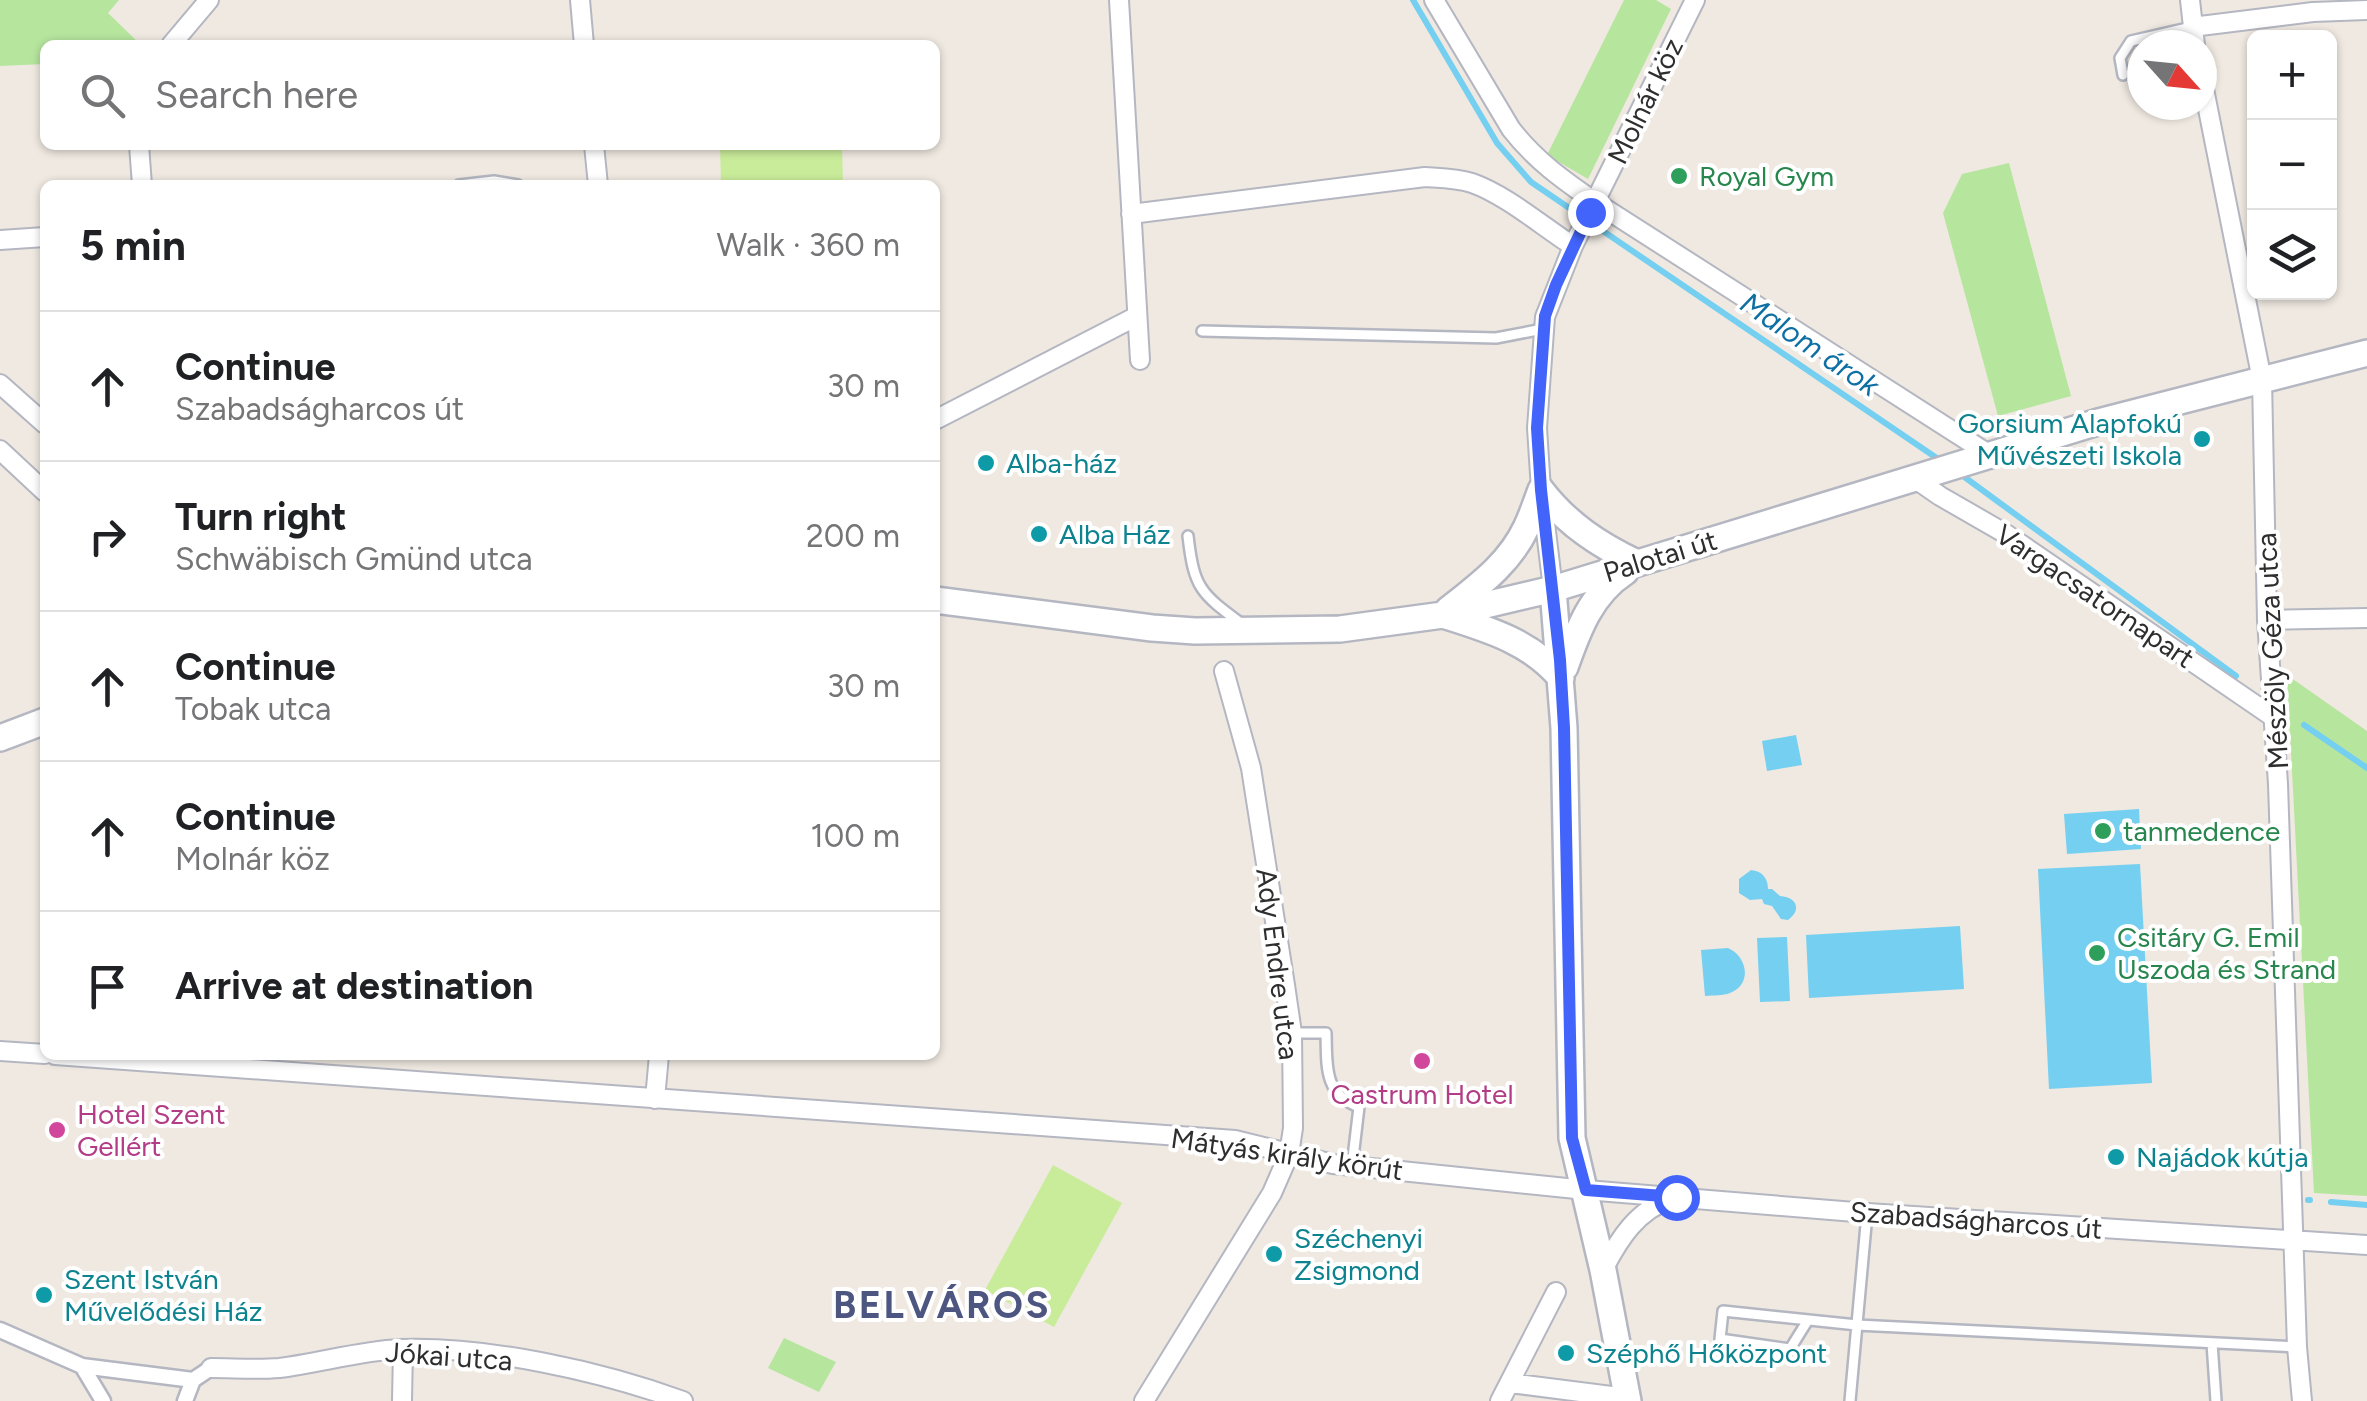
<!DOCTYPE html>
<meta charset="utf-8">
<style>
:root{--surface:#fff;--page:#f6f6f6;--text:#202124;--muted:#757577;--line:#e0e0e0}
body{margin:0;font-family:Figtree,sans-serif;background:var(--page);color:var(--text)}
.controls{position:absolute;right:30px;top:30px;display:grid;overflow:hidden;border-radius:15px;box-shadow:0 2px 8px #0004}
.controls button{width:90px;height:90px;display:grid;place-items:center;padding:0;border:0;border-bottom:2px solid var(--line);background:var(--surface);color:var(--text);font:50px sans-serif}
.compass{position:absolute;left:2127px;top:30px;width:90px;height:90px;border-radius:50%;background:var(--surface);box-shadow:0 2px 8px #0004;rotate:117deg}
.stop{position:absolute;width:30px;height:30px;margin:-22px;border:8px solid #4264fb;border-radius:50%;background:#fff}
.stop.end{background:#4264fb;border-color:#fff;box-shadow:0 2px 10px #0008}
.list{margin:0;padding:0;list-style:none}
h2{display:flex;justify-content:space-between;align-items:center;height:130px;margin:0;padding:0 40px;font-size:42px}
h2 small{font-size:32px;font-weight:400;color:var(--muted)}
.list li{display:grid;grid-template-columns:65px 1fr auto;gap:30px;align-items:center;box-sizing:border-box;height:150px;padding:0 40px;border-top:2px solid var(--line)}
.list b{display:block;font-size:38px;white-space:nowrap}
.list p{margin:0;font-size:32px;white-space:nowrap;color:var(--muted)}
.list em{font-size:32px;font-style:normal;color:var(--muted)}
.icon{flex:none;width:55px;height:55px;fill:none;stroke:currentColor;stroke-width:2;stroke-linecap:round;stroke-linejoin:round}
.map{position:relative;flex:none;width:2367px;height:1401px;overflow:hidden}
.search{position:absolute;background:var(--surface);box-shadow:0 2px 8px #0004;left:40px;top:40px;width:900px;height:110px;display:flex;align-items:center;gap:25px;box-sizing:border-box;padding:0 35px;border-radius:15px;color:var(--muted);font-size:38px}
.panel{position:absolute;background:var(--surface);box-shadow:0 2px 8px #0004;left:40px;top:180px;width:900px;height:880px;border-radius:15px}
.map>svg:first-child{display:block}
.green{fill:#b6e59e}
.pitch{fill:#c9ec9a}
.water{fill:#75cff0}
.lines{fill:none;stroke-linecap:round;stroke-linejoin:round}
.stream{stroke:#75cff0;stroke-width:6}
.service-casing{stroke:#b4b7c1;stroke-width:14}
.pedestrian-casing{stroke:#b4b7c1;stroke-width:19}
.minor-casing{stroke:#b4b7c1;stroke-width:22}
.secondary-casing{stroke:#b4b7c1;stroke-width:30}
.service{stroke:#fff;stroke-width:9}
.pedestrian{stroke:#fff;stroke-width:14}
.minor{stroke:#fff;stroke-width:18}
.secondary{stroke:#fff;stroke-width:25}
.route{stroke:#4264fb;stroke-width:12}
.leisure-dot{fill:#2e9e5b;stroke:#fff;stroke-width:4}
.culture-dot{fill:#0f9aa8;stroke:#fff;stroke-width:4}
.hotel-dot{fill:#d1479c;stroke:#fff;stroke-width:4}
.labels{text-anchor:middle;dominant-baseline:central;stroke-width:8;stroke-linejoin:round;paint-order:stroke}
.street-label{font-size:28px;fill:#2e2e2e;stroke:#fff}
.leisure-label{font-size:28px;fill:#27864d;stroke:#fff;text-anchor:start}
.culture-label{font-size:28px;fill:#0d838f;stroke:#fff;text-anchor:start}
.hotel-label{font-size:28px;fill:#b23c85;stroke:#fff}
.water-label{font-size:30px;font-style:italic;fill:#0d6fa3;stroke:#fff}
.district-label{font-size:38px;font-weight:bold;letter-spacing:2.5px;fill:#4d5680;stroke:#fff}
</style>
<div class="map">
<svg width="2367" height="1401" viewBox="0 0 2367 1401">
<rect width="100%" height="100%" fill="#efe9e1"/>
<path class="green" d="M0 0H119L108 13 141 45H45V64L0 66Z
M1624 0H1656L1671 9 1588 179 1547 155Z
M2009 163 2071 396 1998 416 1943 213 1962 174Z
M2287 675 2367 731V1196L2314 1193Z
M784 1338 836 1362 819 1392 768 1368Z"/>
<path class="pitch" d="M720 145H842L843 183 721 185Z
M1053 1165 1122 1203 1054 1327 985 1290Z"/>
<path class="water" d="M1796 735 1802 765 1767 771 1762 741Z
M2139 809 2141 849 2067 854 2064 814Z
M2140 864 2152 1083 2049 1089 2038 869Z
M1751 870C1762 871 1768 878 1768 889H1772L1780 896C1797 897 1802 910 1788 920L1781 919 1772 906 1764 904 1762 899 1750 900 1739 893V879Z
M1960 926 1964 989 1809 998 1806 935Z
M1787 937 1790 1001 1760 1002 1757 938Z
M1728 948C1747 956 1753 984 1730 993 1723 996 1713 995 1705 996L1701 950Z"/>
<g class="lines">
<path class="stream" d="M1413 0 1497 143 1531 182 1944 463
M1959 473 2236 676
M2304 725 2367 768
M2308 1200H2310
M2331 1202 2367 1205"/>
<defs>
<path id="service" d="M2123 75 2120 58 2131 41 2192 27
M459 185 494 181 518 185
M1202 331 1496 338 1543 329
M1188 536C1194 588 1200 593 1242 624
M1292 1033H1326C1327 1065 1323 1094 1359 1107L1352 1166
M1808 1320 1790 1349 1720 1339 1723 1311 1857 1325 2297 1347
M2212 1343 2216 1401
M1850 1401 1867 1214"/>
<path id="pedestrian" d="M0 1330 82 1366 193 1380 211 1368
M82 1366 103 1401
M185 1401 193 1380"/>
<path id="minor" d="M580 0 584 45
M1119 0 1140 360
M1434 0 1511 129C1535 160 1563 180 1595 202L1990 455
M2190 0 2195 45
M2192 27 2313 12 2367 10
M171 45 209 0
M2202 79 2262 380 2267 620 2278 784 2297 1347 2302 1401
M139 145 142 185
M594 145 598 185
M1131 214 1425 177C1441 178 1457 178 1472 183 1506 195 1542 226 1573 246
M0 240 45 237
M0 384 45 424
M935 420 1137 316
M0 450 45 492
M1914 478 1940 496 2006 534 2273 717
M1553 589 1541 490 1537 428 1545 317 1573 246 1695 0
M2267 620 2367 618
M0 1051 45 1054
M55 1055 1235 1140 1333 1164 1586 1190 1867 1213 2367 1245
M655 1099 659 1055
M1603 1270C1619 1239 1637 1210 1671 1199
M211 1368C233 1368 257 1370 279 1368 320 1363 359 1351 400 1349 488 1346 600 1371 683 1401
M1510 1383 1627 1398
M402 1401 403 1349
M1144 1401 1272 1193 1289 1154 1293 1128 1292 1033 1285 985 1251 768 1224 671
M1500 1401 1556 1292"/>
<path id="secondary" d="M1541 490C1567 524 1599 545 1637 563
M1553 589 1564 728 1572 1138 1603 1270 1628 1401
M935 600 1152 628 1195 631 1340 629 1443 615 1553 589 2098 422 2367 353
M1448 610C1478 586 1509 564 1526 528 1532 516 1536 503 1541 490
M1443 615C1487 629 1530 641 1561 678
M1565 667C1578 630 1591 594 1625 572
M0 738 45 721"/>
</defs>
<use href="#service" class="service-casing"/>
<use href="#pedestrian" class="pedestrian-casing"/>
<use href="#minor" class="minor-casing"/>
<use href="#secondary" class="secondary-casing"/>
<use href="#service" class="service"/>
<use href="#pedestrian" class="pedestrian"/>
<use href="#minor" class="minor"/>
<use href="#secondary" class="secondary"/>
</g>
<g class="lines">
<path class="route" d="M1590 212 1556 285 1545 316 1537 428 1541 490 1560 660 1564 728 1572 1138 1586 1190 1676 1197"/>
</g>
<g class="leisure-dot">
<circle cx="1679" cy="176" r="10"/>
<circle cx="2103" cy="831" r="10"/>
<circle cx="2097" cy="953" r="10"/>
</g>
<g class="culture-dot">
<circle cx="2202" cy="439" r="10"/>
<circle cx="986" cy="463" r="10"/>
<circle cx="1039" cy="534" r="10"/>
<circle cx="2116" cy="1157" r="10"/>
<circle cx="1274" cy="1254" r="10"/>
<circle cx="44" cy="1295" r="10"/>
<circle cx="1566" cy="1353" r="10"/>
</g>
<g class="hotel-dot">
<circle cx="1422" cy="1061" r="10"/>
<circle cx="57" cy="1130" r="10"/>
</g>
<g class="labels">
<g class="street-label">
<text transform="translate(1645 101) rotate(-64)">Molnár köz</text>
<text transform="translate(1660 556) rotate(-17)">Palotai út</text>
<text transform="translate(2095 596) rotate(34)">Vargacsatornapart</text>
<text transform="translate(2272 651) rotate(-93)">Mészöly Géza utca</text>
<text transform="translate(1278 964) rotate(83)">Ady Endre utca</text>
<text transform="translate(1287 1154) rotate(8)">Mátyás király körút</text>
<text transform="translate(1976 1220) rotate(4)">Szabadságharcos út</text>
<text transform="translate(449 1356) rotate(4)">Jókai utca</text>
</g>
<g class="leisure-label">
<text x="1699" y="176">Royal Gym</text>
<text x="2123" y="831">tanmedence</text>
<text x="2117" y="937">Csitáry G. Emil<tspan x="2117" dy="32">Uszoda és Strand</tspan></text>
</g>
<g class="culture-label">
<text x="2182" y="423" text-anchor="end">Gorsium Alapfokú<tspan x="2182" dy="32">Művészeti Iskola</tspan></text>
<text x="1006" y="463">Alba-ház</text>
<text x="1059" y="534">Alba Ház</text>
<text x="2136" y="1157">Najádok kútja</text>
<text x="1294" y="1238">Széchenyi<tspan x="1294" dy="32">Zsigmond</tspan></text>
<text x="64" y="1279">Szent István<tspan x="64" dy="32">Művelődési Ház</tspan></text>
<text x="1586" y="1353">Széphő Hőközpont</text>
</g>
<g class="hotel-label">
<text x="1422" y="1094">Castrum Hotel</text>
<text x="77" y="1114" text-anchor="start">Hotel Szent<tspan x="77" dy="32">Gellért</tspan></text>
</g>
<g class="water-label">
<text transform="translate(1810 344) rotate(34)">Malom árok</text>
</g>
<g class="district-label">
<text x="942" y="1305">BELVÁROS</text>
</g>
</g>
</svg>
<div class="controls">
<button>+</button>
<button>−</button>
<button><svg class="icon" aria-label="layers" viewBox="0 0 24 24"><path d="M12 4l9 5-9 5-9-5zM3 14l9 5 9-5"/></svg></button>
</div>
<svg class="compass" viewBox="-18 -18 36 36"><path d="M0-13l5 13h-10z" fill="#e53935"/><path d="M0 13l5-13h-10z" fill="#757577"/></svg>
<div class="stop" style="left:1676px;top:1197px"></div>
<div class="stop end" style="left:1590px;top:212px"></div>
<div class="search"><svg class="icon" aria-label="search" viewBox="0 0 24 24"><circle cx="10" cy="10" r="6"/><path d="M15 15l6 6"/></svg>Search here</div>
<section class="panel">
<h2>5 min<small>Walk · 360 m</small></h2>
<ul class="list">
<li><svg class="icon" aria-label="ahead" viewBox="0 0 24 24"><path d="M12 20V5M6 11l6-6 6 6"/></svg><div><b>Continue</b><p>Szabadságharcos út</p></div><em>30 m</em></li>
<li><svg class="icon" aria-label="right" viewBox="0 0 24 24"><path d="M7 20v-9h11M14 6l5 5-5 5"/></svg><div><b>Turn right</b><p>Schwäbisch Gmünd utca</p></div><em>200 m</em></li>
<li><svg class="icon" aria-label="ahead" viewBox="0 0 24 24"><path d="M12 20V5M6 11l6-6 6 6"/></svg><div><b>Continue</b><p>Tobak utca</p></div><em>30 m</em></li>
<li><svg class="icon" aria-label="ahead" viewBox="0 0 24 24"><path d="M12 20V5M6 11l6-6 6 6"/></svg><div><b>Continue</b><p>Molnár köz</p></div><em>100 m</em></li>
<li><svg class="icon" aria-label="arrive" viewBox="0 0 24 24"><path d="M6 21V4h12l-3 4 3 4H6"/></svg><div><b>Arrive at destination</b></div></li>
</ul>
</section>
</div>
